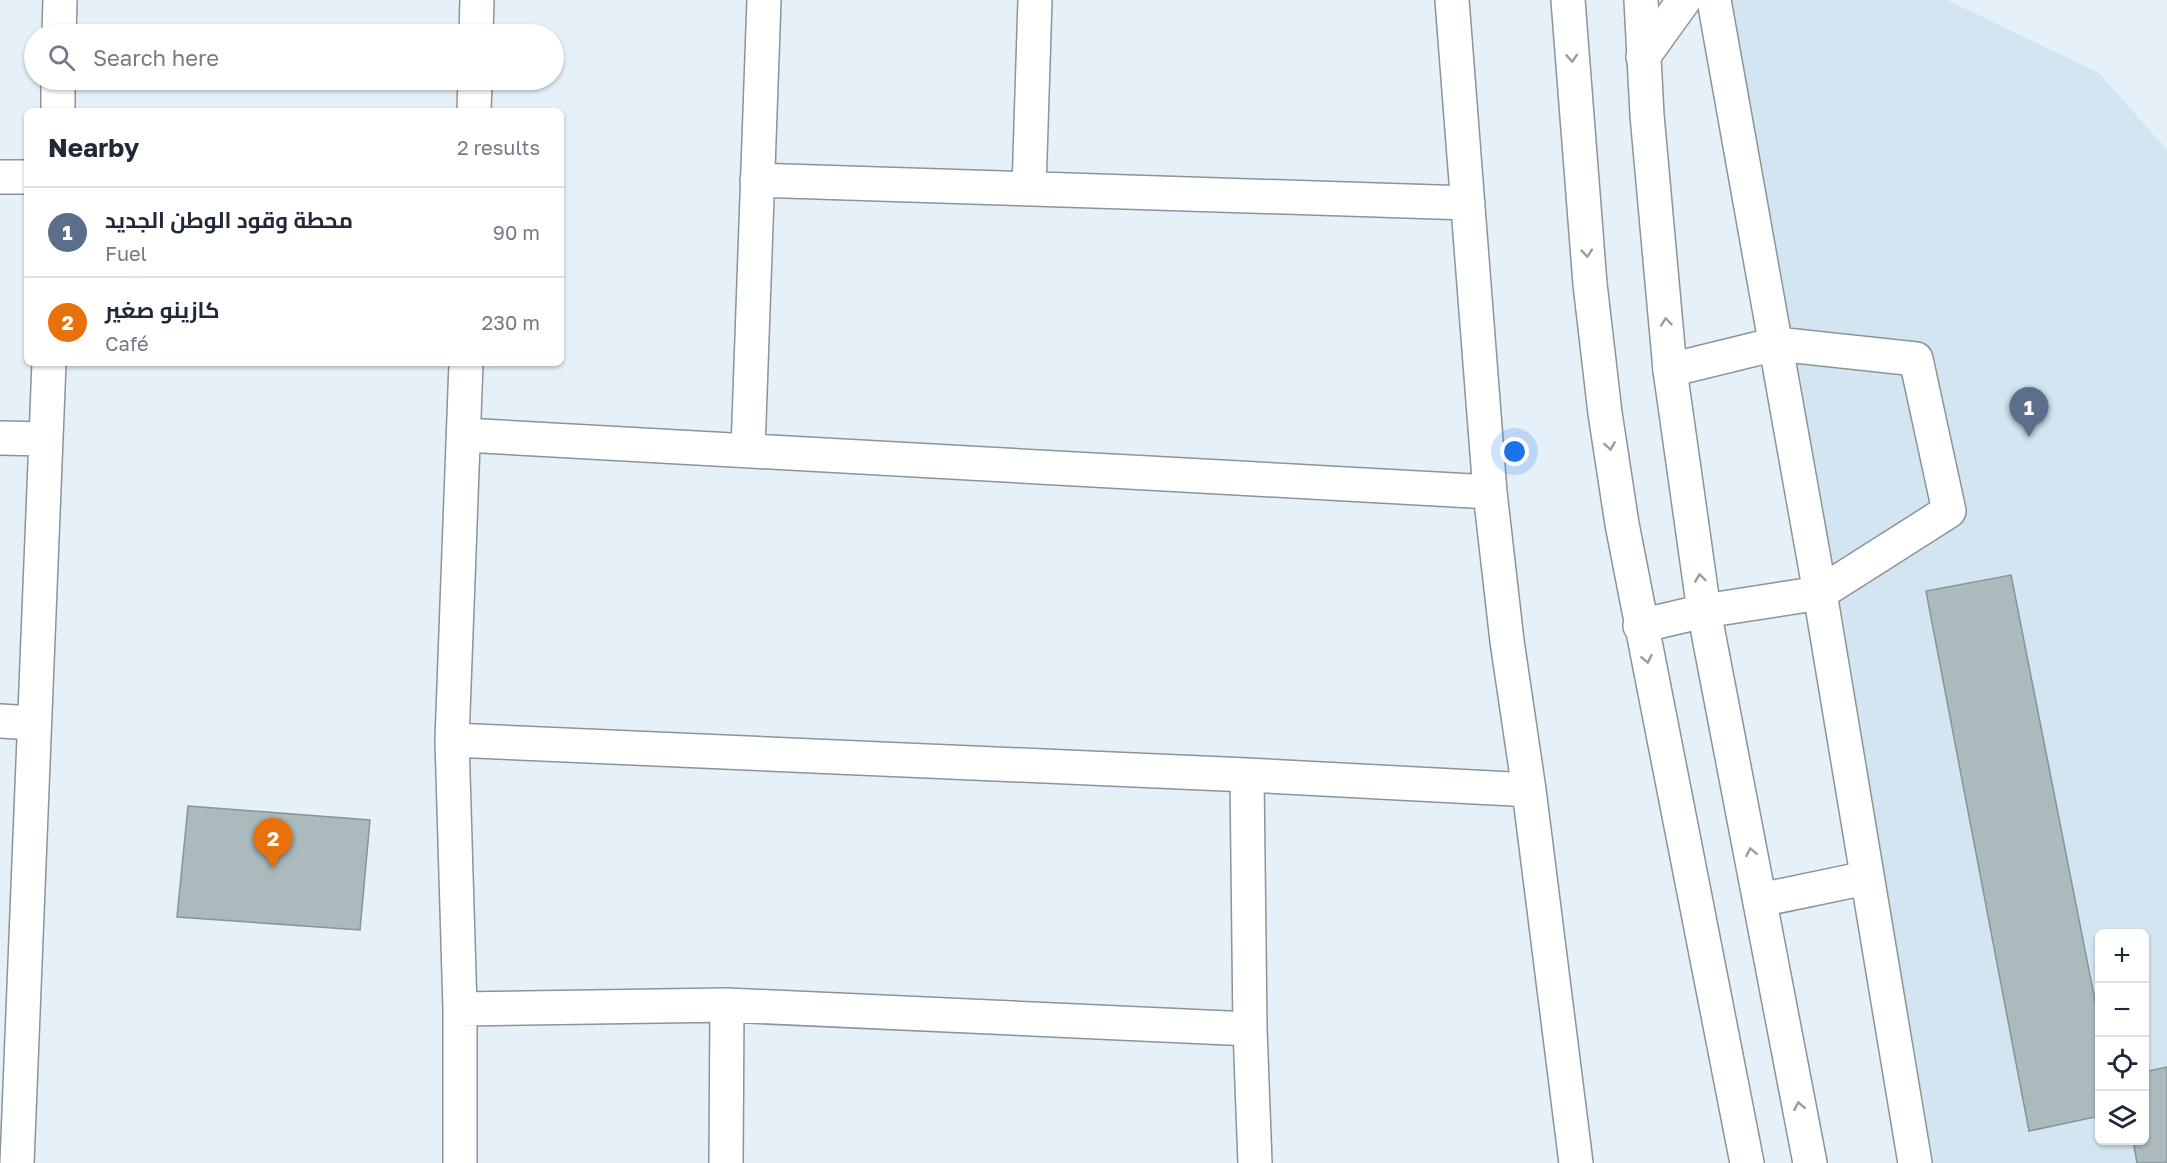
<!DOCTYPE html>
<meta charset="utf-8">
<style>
:root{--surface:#fff;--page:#f6f6f7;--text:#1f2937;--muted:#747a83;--line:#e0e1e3;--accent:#111827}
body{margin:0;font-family:"Golos Text",Cairo,sans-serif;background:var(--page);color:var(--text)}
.controls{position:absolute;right:18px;bottom:18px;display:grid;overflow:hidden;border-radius:9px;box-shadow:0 2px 4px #0004}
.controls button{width:54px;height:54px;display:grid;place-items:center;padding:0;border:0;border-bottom:2px solid var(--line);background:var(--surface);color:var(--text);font:30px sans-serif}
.you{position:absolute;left:1515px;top:452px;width:21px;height:21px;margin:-15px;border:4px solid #fff;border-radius:50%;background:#1a73e8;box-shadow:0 0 0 9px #1a73e833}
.badge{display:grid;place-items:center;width:39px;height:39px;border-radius:50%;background:var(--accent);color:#fff;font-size:20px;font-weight:700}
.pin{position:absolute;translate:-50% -50px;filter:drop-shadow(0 2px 3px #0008)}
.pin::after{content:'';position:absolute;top:32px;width:21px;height:18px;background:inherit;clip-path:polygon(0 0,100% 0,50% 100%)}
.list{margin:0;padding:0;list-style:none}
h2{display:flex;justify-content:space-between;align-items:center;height:78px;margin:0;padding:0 24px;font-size:26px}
h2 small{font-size:20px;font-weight:400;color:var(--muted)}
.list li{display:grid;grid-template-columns:39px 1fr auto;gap:18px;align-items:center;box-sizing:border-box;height:90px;padding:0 24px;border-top:2px solid var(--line)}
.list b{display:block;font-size:22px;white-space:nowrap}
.list p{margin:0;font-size:20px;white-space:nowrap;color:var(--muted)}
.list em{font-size:20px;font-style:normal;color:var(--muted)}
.icon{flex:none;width:33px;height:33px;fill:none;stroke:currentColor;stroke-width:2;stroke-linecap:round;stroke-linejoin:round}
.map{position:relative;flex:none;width:2167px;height:1163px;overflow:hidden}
.search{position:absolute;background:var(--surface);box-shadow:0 2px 4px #0004;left:24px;top:24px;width:540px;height:66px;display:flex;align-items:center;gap:15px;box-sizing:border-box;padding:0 21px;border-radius:33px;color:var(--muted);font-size:22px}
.panel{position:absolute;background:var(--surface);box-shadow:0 2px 4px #0004;left:24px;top:108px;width:540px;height:258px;border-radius:9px}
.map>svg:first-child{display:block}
.built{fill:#d3e5f1;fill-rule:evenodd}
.building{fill:#acbabd;stroke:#879497;stroke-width:1.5}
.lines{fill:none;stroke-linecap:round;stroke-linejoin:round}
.minor-casing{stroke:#89949b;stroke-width:36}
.highway-casing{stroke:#89949b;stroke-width:36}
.minor{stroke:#fff;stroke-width:33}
.highway{stroke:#fff;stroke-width:33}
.oneway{stroke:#999c9d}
</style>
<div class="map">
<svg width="2167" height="1163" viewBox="0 0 2167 1163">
<rect width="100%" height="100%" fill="#e5f0f8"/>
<path class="built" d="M1728 0H1947L2099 73 2167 150V1163H1923ZM2100 934H2144V1140H2100Z"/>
<path class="building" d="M2011 575 2100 1026V1116L2029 1131 1926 591Z
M188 806 370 820 360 930 177 917Z
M2167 1067V1163H2137L2133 1140H2144V1072Z"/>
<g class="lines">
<defs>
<path id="minor" d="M1452 0 1490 492 1507 641 1529 790 1576 1163
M1714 0 1820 593 1915 1163
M59 34 60 0
M476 34 477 0
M1643 57 1684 0
M58 111V80
M474 111 475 80
M0 177H27
M757 180 1468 203
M1029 189 1035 0
M1670 370 1776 344 1916 359 1949 511 1820 593 1704 611
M464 435 1490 492
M0 438 46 439
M748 450 764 0
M0 721 34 723
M452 740 1247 775 1529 790
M1247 775 1250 1029 1255 1163
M1760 900 1866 878
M460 1009 727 1005 1250 1029
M17 1163 49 363
M460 1163V1009L452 740 466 363
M726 1163 727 1005"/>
<path id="highway" d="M1568 0 1590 284 1605 413 1622 524 1747 1163
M1641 0 1647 115 1670 370 1704 611 1810 1163
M1640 626 1704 611"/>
</defs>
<use href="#minor" class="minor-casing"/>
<use href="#highway" class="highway-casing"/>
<use href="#minor" class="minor"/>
<use href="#highway" class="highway"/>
</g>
<defs><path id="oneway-chevron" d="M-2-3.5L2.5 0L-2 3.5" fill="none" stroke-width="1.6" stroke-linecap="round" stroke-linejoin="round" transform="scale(1.5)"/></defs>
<g class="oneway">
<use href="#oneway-chevron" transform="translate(1572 58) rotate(86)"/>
<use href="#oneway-chevron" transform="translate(1587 253) rotate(85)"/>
<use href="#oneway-chevron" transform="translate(1666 322) rotate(-96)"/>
<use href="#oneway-chevron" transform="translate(1610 446) rotate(81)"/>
<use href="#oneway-chevron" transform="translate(1700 578) rotate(-98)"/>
<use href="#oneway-chevron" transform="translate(1647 659) rotate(78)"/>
<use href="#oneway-chevron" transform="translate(1751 852) rotate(-101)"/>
<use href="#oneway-chevron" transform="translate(1799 1106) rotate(-101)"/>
</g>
</svg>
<div class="controls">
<button>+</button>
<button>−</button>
<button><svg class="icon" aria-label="locate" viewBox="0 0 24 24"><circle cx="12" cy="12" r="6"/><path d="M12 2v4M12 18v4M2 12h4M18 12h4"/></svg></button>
<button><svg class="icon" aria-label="layers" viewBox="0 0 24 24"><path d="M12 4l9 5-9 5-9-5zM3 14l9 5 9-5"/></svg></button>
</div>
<div class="you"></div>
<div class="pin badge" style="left:2029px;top:437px;background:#5c6f8a">1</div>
<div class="pin badge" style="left:273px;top:868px;background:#e8710a">2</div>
<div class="search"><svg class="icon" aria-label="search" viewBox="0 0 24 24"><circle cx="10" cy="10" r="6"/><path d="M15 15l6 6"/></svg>Search here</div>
<section class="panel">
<h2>Nearby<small>2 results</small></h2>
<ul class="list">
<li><span class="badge" style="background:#5c6f8a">1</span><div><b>محطة وقود الوطن الجديد</b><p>Fuel</p></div><em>90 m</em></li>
<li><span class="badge" style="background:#e8710a">2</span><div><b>كازينو صغير</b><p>Café</p></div><em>230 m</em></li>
</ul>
</section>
</div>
